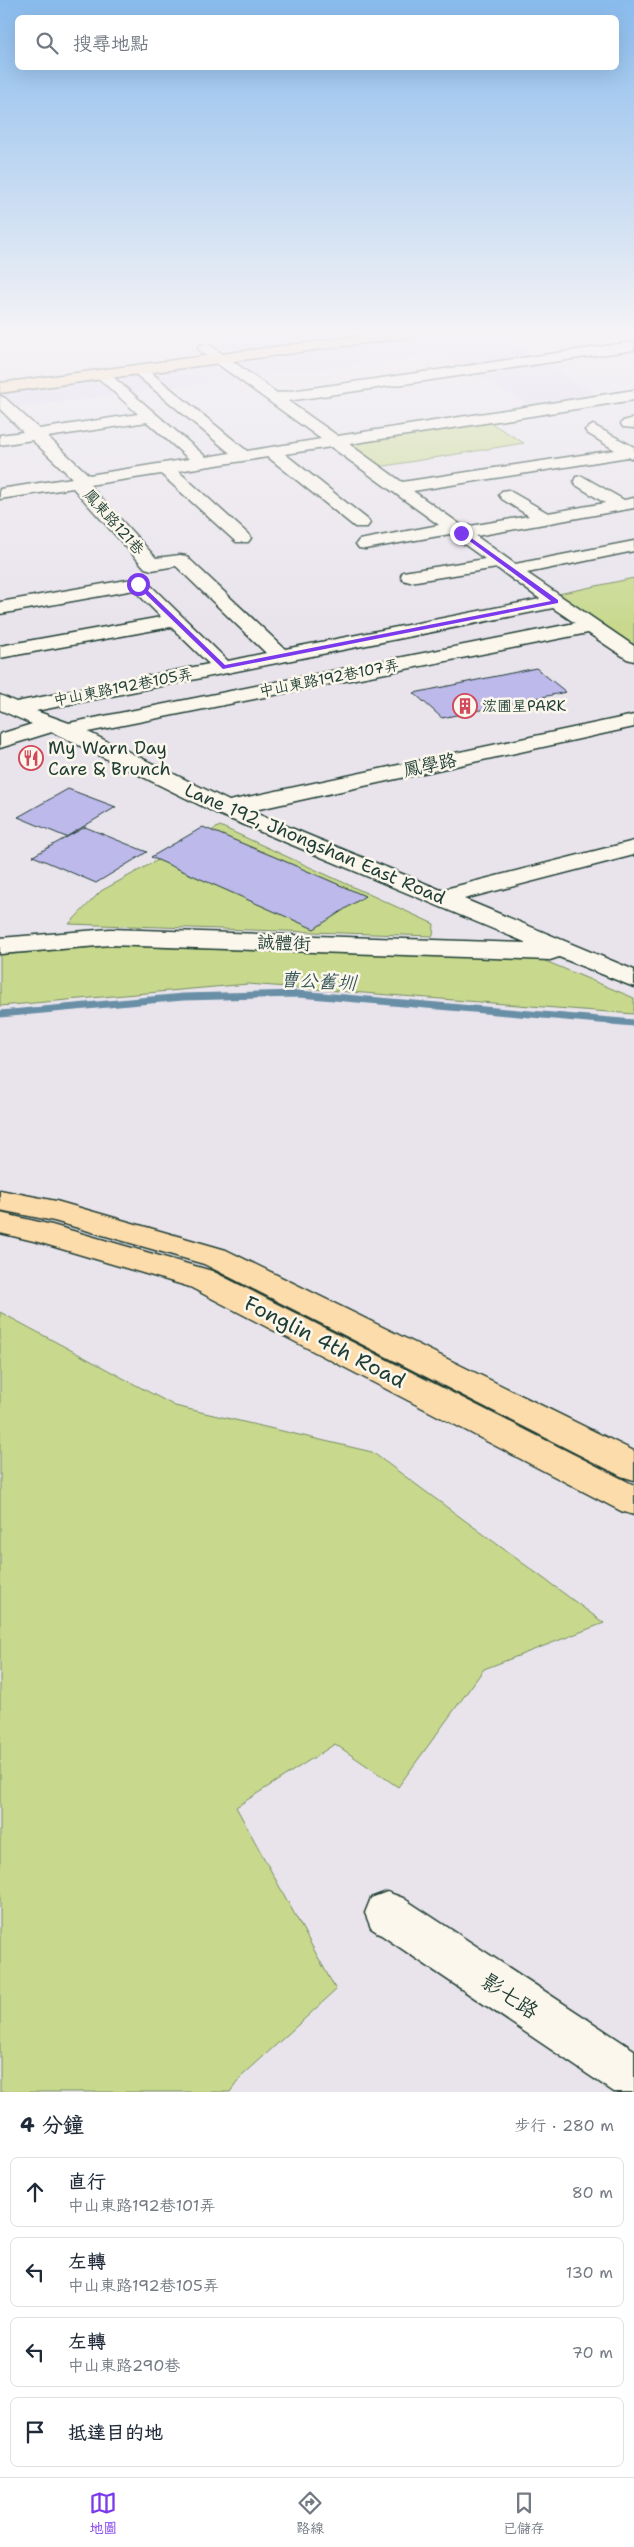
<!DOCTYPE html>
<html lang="zh-TW">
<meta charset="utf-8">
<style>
:root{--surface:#fff;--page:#f2f2f3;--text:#1f2937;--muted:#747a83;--line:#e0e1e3;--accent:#7c3aed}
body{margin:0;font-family:"Shantell Sans","LXGW WenKai TC",sans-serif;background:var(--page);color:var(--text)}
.stop{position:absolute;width:15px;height:15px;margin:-11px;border:4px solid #7c3aed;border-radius:50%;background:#fff}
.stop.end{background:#7c3aed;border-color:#fff;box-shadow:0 1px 5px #0008}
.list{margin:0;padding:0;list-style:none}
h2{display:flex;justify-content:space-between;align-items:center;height:65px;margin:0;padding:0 20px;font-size:21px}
h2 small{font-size:16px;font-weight:400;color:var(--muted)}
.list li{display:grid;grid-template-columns:32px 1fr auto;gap:15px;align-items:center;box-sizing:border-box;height:70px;margin:0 10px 10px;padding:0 10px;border:1px solid var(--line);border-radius:8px}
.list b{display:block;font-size:19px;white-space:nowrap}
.list p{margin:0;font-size:16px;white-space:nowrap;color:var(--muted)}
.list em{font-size:16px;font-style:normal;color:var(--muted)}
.icon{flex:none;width:28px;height:28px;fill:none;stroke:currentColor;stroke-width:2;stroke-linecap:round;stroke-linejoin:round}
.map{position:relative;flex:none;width:634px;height:2092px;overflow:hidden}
.search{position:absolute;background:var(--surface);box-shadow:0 5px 20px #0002;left:15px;right:15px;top:15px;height:55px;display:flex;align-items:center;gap:12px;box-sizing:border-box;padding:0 18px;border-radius:8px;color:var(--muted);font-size:19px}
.sheet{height:385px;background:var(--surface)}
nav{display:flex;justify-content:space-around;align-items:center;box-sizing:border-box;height:70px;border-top:1px solid var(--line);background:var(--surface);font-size:14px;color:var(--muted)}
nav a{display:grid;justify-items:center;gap:2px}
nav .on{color:var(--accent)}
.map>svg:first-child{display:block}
.built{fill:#dcd7ec}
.green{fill:#c8d98e;stroke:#748b61}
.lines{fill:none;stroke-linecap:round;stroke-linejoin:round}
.stream{stroke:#698fa7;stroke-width:7}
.building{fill:#beb9eb;stroke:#1f3d34}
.minor-casing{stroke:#1f3d34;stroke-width:3}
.major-casing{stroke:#1f3d34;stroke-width:3}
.minor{fill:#fbf7ec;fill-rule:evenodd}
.major{fill:#fddcac;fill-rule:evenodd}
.route{fill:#7c3aed}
.labels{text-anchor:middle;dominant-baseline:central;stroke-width:5;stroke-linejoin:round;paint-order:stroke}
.far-street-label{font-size:15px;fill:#1f3d34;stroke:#fbf7ec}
.far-poi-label{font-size:15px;fill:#1f3d34;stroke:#fbf7ec;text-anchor:start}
.poi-label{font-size:18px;fill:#1f3d34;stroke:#fbf7ec;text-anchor:start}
.street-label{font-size:18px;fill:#1f3d34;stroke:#fbf7ec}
.water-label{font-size:19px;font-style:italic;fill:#38585a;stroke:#fbf7ec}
.near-street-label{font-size:21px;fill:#1f3d34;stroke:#fbf7ec}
</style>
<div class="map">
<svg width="634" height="2092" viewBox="0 0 634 2092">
<rect width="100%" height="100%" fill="#e9e4ec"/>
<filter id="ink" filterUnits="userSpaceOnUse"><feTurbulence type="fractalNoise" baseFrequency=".02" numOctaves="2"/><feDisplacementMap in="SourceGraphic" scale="10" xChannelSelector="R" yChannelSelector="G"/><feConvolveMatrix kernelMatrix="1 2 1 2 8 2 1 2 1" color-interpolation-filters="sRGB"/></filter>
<g filter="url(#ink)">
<path class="built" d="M206 333H556L507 341 595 394 530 406 440 353 0 410V391L241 357Z"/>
<path class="green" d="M486 420 524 443 379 467 353 447 359 440Z
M634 578V646L558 594Z
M220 826 434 924 433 936 69 924 101 891Z
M108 946 543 960 634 998V1014L248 984 0 1006V955Z
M0 1312 175 1406 372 1452 604 1623 484 1669 398 1787 335 1744 236 1807 336 1990 241 2077 230 2092H0Z"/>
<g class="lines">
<path class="stream" d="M0 1014 183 997 299 994 634 1023"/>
</g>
<path class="building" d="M536 668 566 692 442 718 414 693Z
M68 789 116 807 66 837 18 817Z
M85 827 147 852 96 883 33 856Z
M203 827 282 860 365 896 314 929 151 857Z"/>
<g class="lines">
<defs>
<path id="minor" d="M634 342V350L288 401 338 436 634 390V400L349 444 402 482 615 450 587 433 585 430 593 425 634 447V459L628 457 413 491 464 527 529 516 502 499 499 495 502 491 508 490 548 513 605 503 576 485 574 481 576 477 582 476 624 500 634 498V508L476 536 515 564 634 541V551L527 573 634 646V661L627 659 588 633 88 732 229 801 634 715V727L250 811 441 890 634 841V855L464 899 634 970V987L559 957 550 960 110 945 0 954V938L110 929 527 943 218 814 52 732 0 748V734L32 724 0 710V695L16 702 209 664 171 627 0 658V646L161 617 134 590 0 614V602L138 578 145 580 228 661 266 653 176 566 152 570 145 568 73 488 0 499V489L72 478 32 440 0 445V435L23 432 0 409V396L5 398 39 429 138 414 94 374 96 371H106L206 457 230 453 133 372 131 369 133 366H143L247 451 321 439 200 351 198 348 200 345H210L277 393ZM147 422 189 459 89 475 48 437ZM331 447 439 525 359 540 356 544 359 548 365 549 450 534 485 559 403 572 401 576 403 580 410 582 497 568 540 599 285 649 186 556 180 555 156 558 89 485 161 474 236 542H248L251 538 248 534 178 471 268 457 355 527H367L370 523 367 519 285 454ZM553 608 575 623 69 723 36 711Z
M634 418V428L623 427 621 424 623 421Z
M387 1892 403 1898 634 2050V2092H614L371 1928 365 1913 371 1898Z"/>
<path id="major" d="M381 333H417L410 337 0 393V383Z
M0 1190 56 1201 226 1250 634 1451V1480L621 1476 204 1264 54 1221 0 1210Z
M0 1213 52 1225 212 1271 634 1485V1515L621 1511 190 1287 38 1242 0 1233Z"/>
</defs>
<use href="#minor" class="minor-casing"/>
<use href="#major" class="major-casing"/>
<use href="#minor" class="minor"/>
<use href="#major" class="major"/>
</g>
</g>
<linearGradient id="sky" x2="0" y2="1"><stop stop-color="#89bbed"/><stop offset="0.53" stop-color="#f5f3f6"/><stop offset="1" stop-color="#f5f3f6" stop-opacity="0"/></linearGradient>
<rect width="634" height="626" fill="url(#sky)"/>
<path class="route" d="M460 532H463L558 600V603L223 669 135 584 140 583 225 665 551 601 460 534Z"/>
<defs>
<symbol id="building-ring" viewBox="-11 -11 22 22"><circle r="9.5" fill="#fbf7ec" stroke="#d1495b" stroke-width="1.5"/><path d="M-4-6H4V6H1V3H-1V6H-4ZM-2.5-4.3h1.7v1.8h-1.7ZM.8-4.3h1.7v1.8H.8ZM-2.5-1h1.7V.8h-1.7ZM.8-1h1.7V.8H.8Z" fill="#d1495b"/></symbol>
<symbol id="restaurant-ring" viewBox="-11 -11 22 22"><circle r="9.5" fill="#fbf7ec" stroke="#d1495b" stroke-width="1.5"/><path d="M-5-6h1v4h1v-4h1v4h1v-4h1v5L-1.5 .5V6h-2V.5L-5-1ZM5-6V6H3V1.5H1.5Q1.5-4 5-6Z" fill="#d1495b"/></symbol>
</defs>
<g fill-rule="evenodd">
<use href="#building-ring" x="451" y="692" width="28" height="28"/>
<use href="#restaurant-ring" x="17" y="744" width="28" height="28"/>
</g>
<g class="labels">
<g class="far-street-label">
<text transform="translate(114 522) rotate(48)">鳳東路121巷</text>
<text transform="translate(329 678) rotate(-11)">中山東路192巷107弄</text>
<text transform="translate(123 687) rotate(-11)">中山東路192巷105弄</text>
</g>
<g class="far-poi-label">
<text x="482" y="706">浤圃星PARK</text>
</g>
<g class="poi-label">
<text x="48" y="748">My Warn Day<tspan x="48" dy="21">Care &amp; Brunch</tspan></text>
</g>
<g class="street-label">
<text transform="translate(430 765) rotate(-12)">鳳學路</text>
<text transform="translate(315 844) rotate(23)">Lane 192, Jhongshan East Road</text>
<text transform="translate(284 943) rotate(2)">誠體街</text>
</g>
<g class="water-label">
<text transform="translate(318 981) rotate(3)">曹公舊圳</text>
</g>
<g class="near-street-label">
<text transform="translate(325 1342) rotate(27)">Fonglin 4th Road</text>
<text transform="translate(510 1996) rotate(34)">影七路</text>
</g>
</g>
</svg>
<div class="stop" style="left:138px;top:584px"></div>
<div class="stop end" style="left:461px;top:533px"></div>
<div class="search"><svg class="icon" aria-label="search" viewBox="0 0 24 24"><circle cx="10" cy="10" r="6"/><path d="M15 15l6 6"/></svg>搜尋地點</div>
</div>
<section class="sheet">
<h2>4 分鐘<small>步行 · 280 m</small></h2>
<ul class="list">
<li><svg class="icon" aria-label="ahead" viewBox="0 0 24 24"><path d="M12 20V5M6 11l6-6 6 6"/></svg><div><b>直行</b><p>中山東路192巷101弄</p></div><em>80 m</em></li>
<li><svg class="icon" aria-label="left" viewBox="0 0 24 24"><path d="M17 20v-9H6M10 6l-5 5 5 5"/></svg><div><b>左轉</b><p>中山東路192巷105弄</p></div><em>130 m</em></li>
<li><svg class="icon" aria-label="left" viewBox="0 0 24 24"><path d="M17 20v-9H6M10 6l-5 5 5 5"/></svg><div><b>左轉</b><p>中山東路290巷</p></div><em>70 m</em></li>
<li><svg class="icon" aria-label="arrive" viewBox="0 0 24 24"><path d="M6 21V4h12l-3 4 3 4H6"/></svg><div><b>抵達目的地</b></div></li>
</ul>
</section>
<nav>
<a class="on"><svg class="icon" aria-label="map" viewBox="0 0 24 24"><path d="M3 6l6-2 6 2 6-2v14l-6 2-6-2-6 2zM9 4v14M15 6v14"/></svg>地圖</a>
<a><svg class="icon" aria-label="directions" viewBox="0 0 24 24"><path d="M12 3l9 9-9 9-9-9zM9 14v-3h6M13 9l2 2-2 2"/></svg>路線</a>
<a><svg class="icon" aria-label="saved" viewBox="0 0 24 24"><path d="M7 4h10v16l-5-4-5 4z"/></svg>已儲存</a>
</nav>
